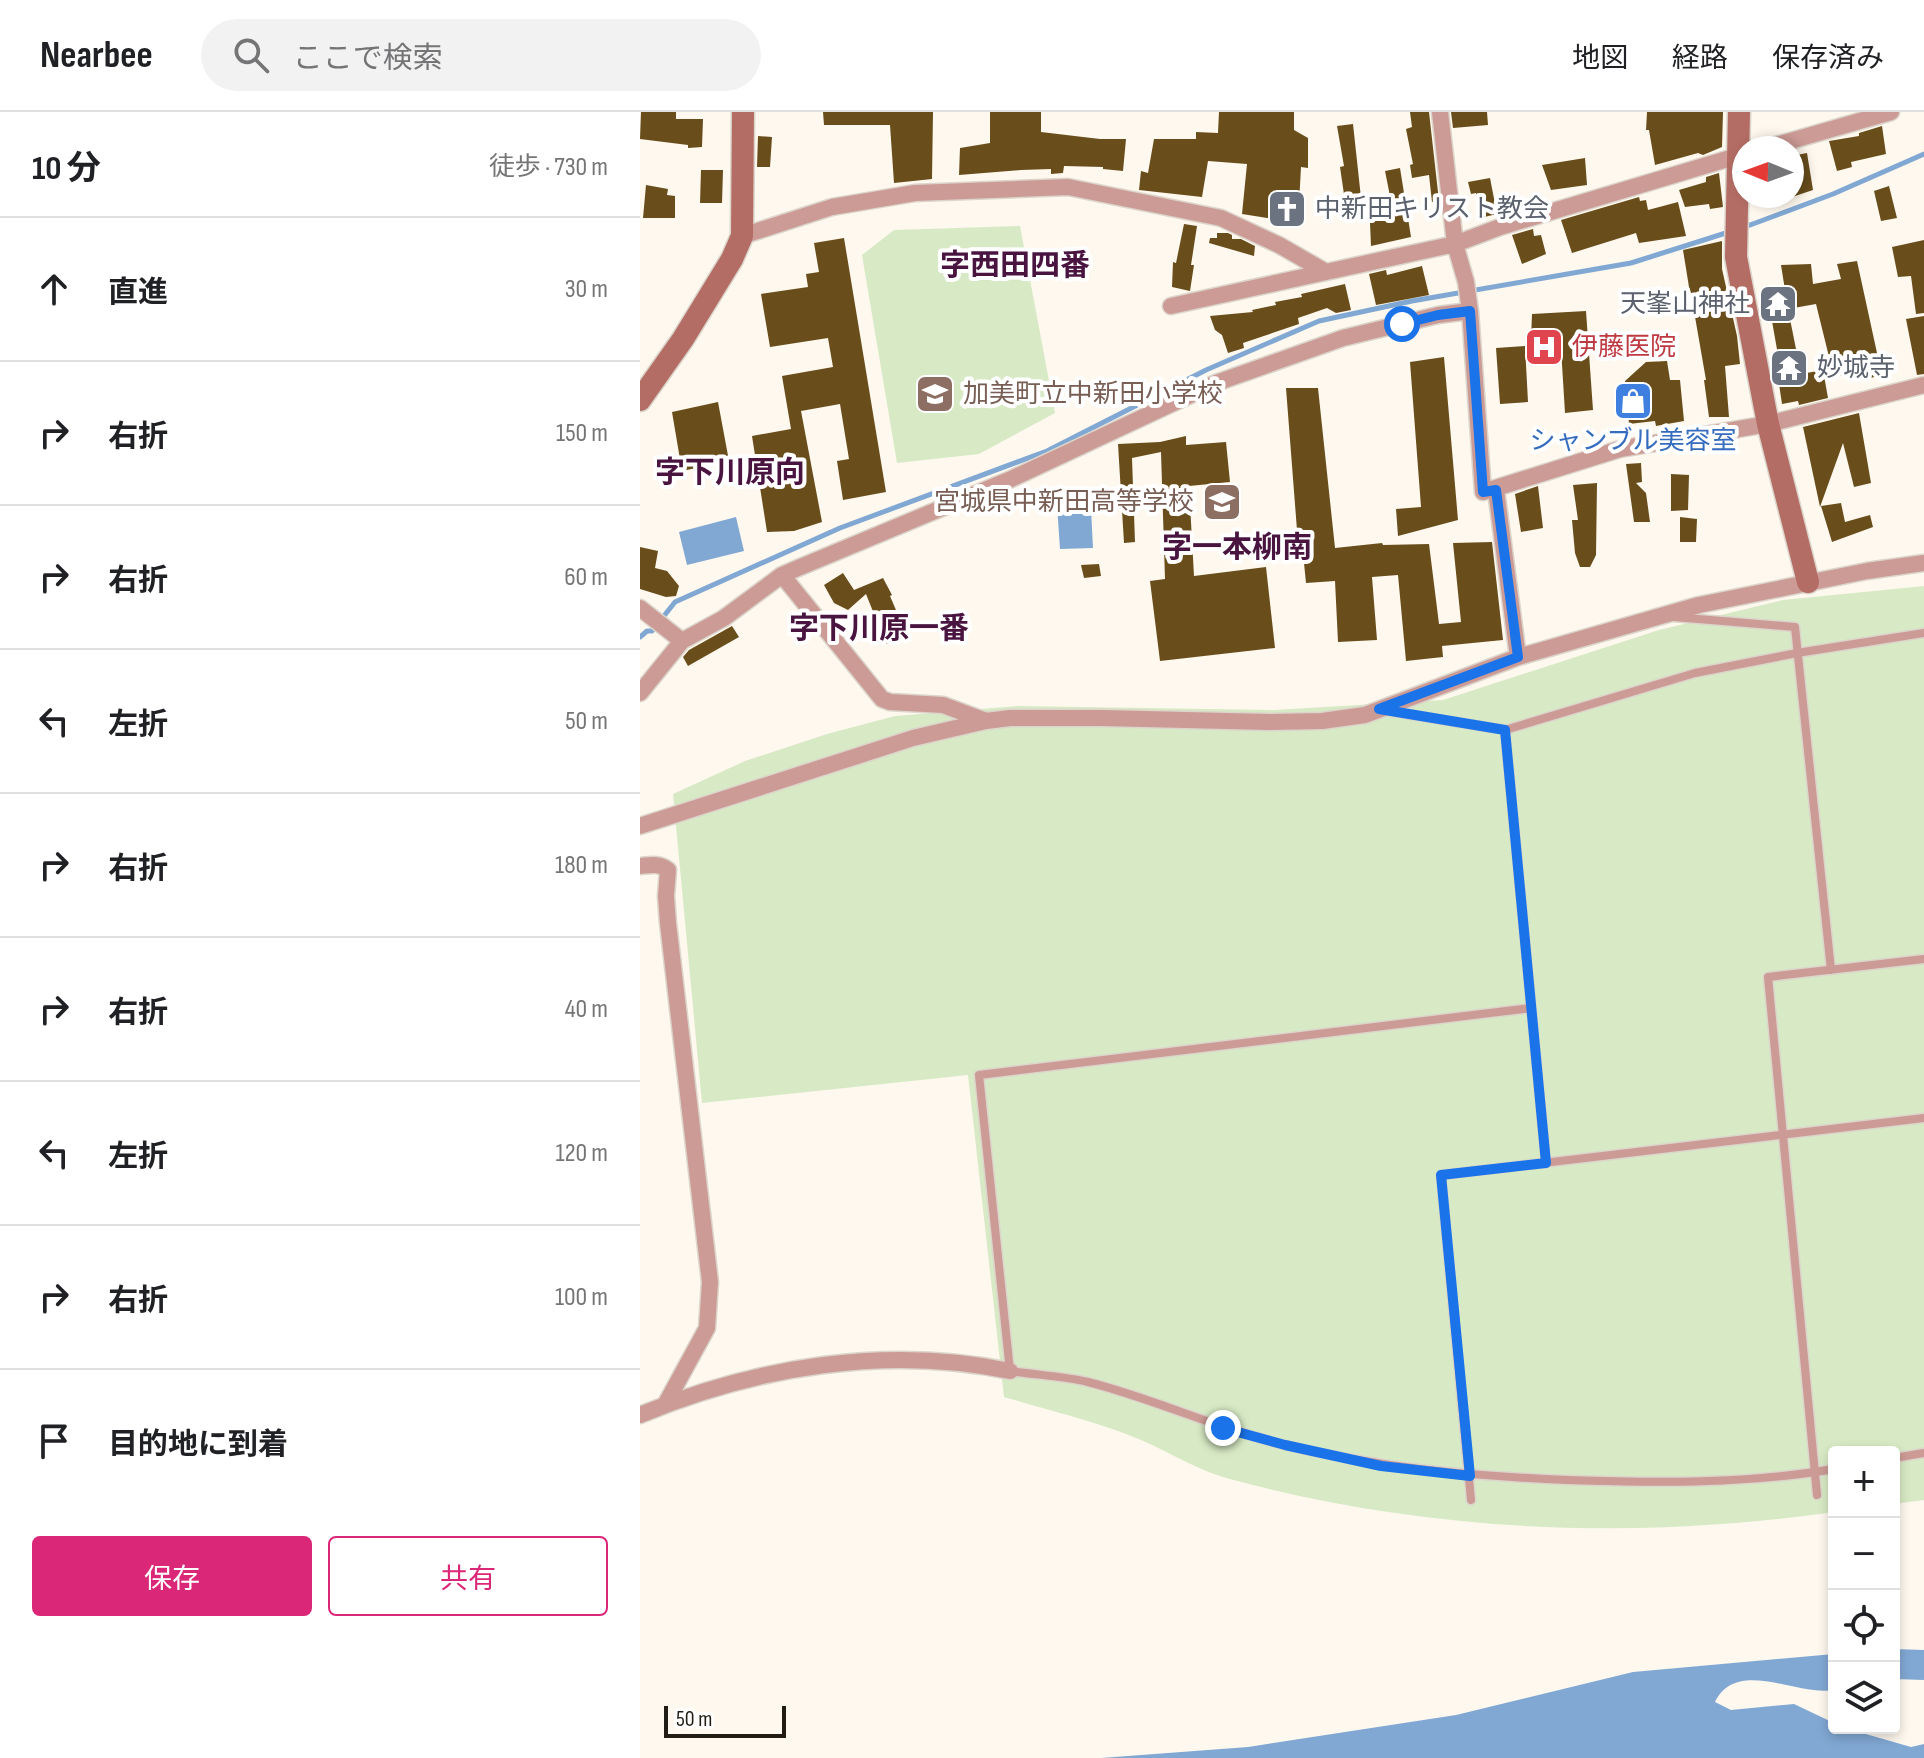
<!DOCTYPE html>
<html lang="ja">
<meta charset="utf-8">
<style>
:root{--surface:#fff;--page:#f2f2f2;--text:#202124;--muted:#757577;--line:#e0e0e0;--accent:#db2777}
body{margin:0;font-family:"Sofia Sans Condensed","Noto Sans JP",sans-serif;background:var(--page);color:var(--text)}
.controls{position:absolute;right:24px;bottom:24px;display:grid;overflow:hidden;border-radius:8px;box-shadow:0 4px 12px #0003}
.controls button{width:72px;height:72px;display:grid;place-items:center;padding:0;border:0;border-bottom:2px solid var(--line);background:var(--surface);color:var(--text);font:40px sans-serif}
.compass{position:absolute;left:1092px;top:24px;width:72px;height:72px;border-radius:50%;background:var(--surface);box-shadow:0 4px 12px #0003;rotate:271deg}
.scale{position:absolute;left:24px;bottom:20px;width:122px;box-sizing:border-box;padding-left:8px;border:4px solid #221d14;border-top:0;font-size:22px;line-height:28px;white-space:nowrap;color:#221d14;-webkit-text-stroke:6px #fff;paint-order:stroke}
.stop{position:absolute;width:24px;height:24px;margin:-18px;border:6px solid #1a73e8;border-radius:50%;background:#fff}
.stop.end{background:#1a73e8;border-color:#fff;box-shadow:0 2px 8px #0008}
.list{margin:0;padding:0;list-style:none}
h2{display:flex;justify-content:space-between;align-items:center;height:104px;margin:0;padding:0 32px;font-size:34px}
h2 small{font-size:26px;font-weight:400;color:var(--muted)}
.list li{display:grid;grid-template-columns:52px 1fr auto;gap:24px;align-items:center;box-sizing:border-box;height:144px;padding:0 32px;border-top:2px solid var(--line)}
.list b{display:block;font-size:30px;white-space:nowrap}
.list em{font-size:26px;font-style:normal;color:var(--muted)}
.actions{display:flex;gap:16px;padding:24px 32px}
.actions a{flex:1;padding:18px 0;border:2px solid var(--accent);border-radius:8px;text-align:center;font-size:28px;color:var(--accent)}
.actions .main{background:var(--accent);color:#fff}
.icon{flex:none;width:44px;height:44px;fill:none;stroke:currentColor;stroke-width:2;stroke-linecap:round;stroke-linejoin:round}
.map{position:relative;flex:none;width:1284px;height:1646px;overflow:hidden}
header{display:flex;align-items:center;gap:48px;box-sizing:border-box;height:112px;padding:0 40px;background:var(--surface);border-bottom:2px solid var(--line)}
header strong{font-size:38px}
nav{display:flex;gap:44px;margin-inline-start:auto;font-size:28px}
.search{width:560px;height:72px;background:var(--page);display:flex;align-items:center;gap:20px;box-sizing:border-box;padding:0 28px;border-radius:44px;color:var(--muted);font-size:30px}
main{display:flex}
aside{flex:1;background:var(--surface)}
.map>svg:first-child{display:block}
.green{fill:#d8eac5}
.water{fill:#81a8d3}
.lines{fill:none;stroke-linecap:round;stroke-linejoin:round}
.stream{stroke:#81a8d3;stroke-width:5}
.building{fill:#694e1c}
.lane-casing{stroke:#dbd5cb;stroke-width:11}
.street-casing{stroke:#dbd5cb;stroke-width:19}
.secondary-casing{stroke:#dbd5cb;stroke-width:25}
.lane{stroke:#cd9b95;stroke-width:8}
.street{stroke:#cd9b95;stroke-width:16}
.secondary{stroke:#b46d65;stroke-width:22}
.route{stroke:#1a73e8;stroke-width:10}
.labels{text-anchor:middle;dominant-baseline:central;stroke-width:8;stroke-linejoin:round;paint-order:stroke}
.worship-label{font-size:26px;fill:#5b616d;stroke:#fff;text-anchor:start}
.health-label{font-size:26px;fill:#be3a42;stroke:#fff;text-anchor:start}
.education-label{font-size:26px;fill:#785e54;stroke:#fff;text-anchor:start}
.shop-label{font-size:26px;fill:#366cbe;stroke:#fff}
.quarter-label{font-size:30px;font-weight:bold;fill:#4a1440;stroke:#fff}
</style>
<header>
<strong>Nearbee</strong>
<div class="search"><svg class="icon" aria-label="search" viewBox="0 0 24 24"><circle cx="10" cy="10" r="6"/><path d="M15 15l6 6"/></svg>ここで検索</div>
<nav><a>地図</a><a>経路</a><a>保存済み</a></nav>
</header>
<main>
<aside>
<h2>10 分<small>徒歩 · 730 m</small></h2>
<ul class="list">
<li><svg class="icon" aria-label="ahead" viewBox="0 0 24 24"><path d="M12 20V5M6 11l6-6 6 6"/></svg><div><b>直進</b></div><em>30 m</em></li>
<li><svg class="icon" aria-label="right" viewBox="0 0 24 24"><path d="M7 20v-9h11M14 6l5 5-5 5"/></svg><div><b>右折</b></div><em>150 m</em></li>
<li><svg class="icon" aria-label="right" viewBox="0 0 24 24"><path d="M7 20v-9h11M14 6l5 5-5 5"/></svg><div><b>右折</b></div><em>60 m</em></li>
<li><svg class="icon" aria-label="left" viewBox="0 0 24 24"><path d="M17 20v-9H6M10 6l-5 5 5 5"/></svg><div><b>左折</b></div><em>50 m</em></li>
<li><svg class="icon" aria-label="right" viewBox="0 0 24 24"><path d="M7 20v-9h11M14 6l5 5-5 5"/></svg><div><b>右折</b></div><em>180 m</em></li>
<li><svg class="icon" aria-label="right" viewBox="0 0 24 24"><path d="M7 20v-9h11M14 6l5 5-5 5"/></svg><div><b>右折</b></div><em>40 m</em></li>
<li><svg class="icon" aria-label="left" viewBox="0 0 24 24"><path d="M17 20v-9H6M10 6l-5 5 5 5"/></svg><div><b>左折</b></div><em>120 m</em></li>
<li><svg class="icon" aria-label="right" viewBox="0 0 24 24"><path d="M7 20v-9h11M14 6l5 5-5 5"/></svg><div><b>右折</b></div><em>100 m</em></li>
<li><svg class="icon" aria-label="arrive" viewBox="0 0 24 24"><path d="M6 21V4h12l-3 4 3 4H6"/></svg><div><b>目的地に到着</b></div></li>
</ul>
<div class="actions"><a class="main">保存</a><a>共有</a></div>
</aside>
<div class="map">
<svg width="1284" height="1646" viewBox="0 0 1284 1646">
<rect width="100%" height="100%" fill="#fef8ee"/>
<path class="green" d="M380 114 415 301 339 342 257 351 222 143 254 118Z
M1284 474V1388L1254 1392V1340H1194V1400C992 1429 783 1420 586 1366 551 1356 520 1334 486 1322 446 1307 404 1297 364 1285L328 963 62 991 33 682 105 649 187 622 255 604 378 594 634 598 803 588 1019 518 1143 488Z"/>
<path class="water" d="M450 377 453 436 420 437 416 378Z
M96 405 104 439 47 453 39 420Z
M1254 1537 1284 1538V1568L1254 1567Z
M1194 1542V1578C1158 1585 1097 1545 1075 1590L1091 1598 1154 1592 1194 1611V1616H1205L1271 1635 1284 1632V1646H461L608 1635 816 1603 993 1560Z"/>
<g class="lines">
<path class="stream" d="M1102 116 1193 82 1284 42
M0 525 7 519H12L35 490 200 416 407 339 566 258 679 209 772 189 991 151 1089 120"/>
</g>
<path class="building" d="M1 0H36V7H63L62 35 48 36V33L0 27Z
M183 0H293L292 67 254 71 250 13H184Z
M350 0H401V20L460 27H486L483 59 463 57V55L424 54 423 61 411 62V57L381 58 319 63 320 36 350 31Z
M579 0H654V18L668 26V56L661 55 658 111 602 102 607 52 568 49 562 85 499 78 501 59 508 61 514 27H556V20L578 21Z
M770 0H789L799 89 792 90 789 63 772 66 770 53 773 52 766 17 772 15Z
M811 0H847L848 13 813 16Z
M1007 0H1083L1082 35 1063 43 1058 41 1015 53 1009 18H1006Z
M713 12 722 95 706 96 700 55 704 54 697 14Z
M1242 14 1246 42 1211 50 1212 55 1197 59 1189 29 1219 24V21Z
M118 24 132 25 130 55H117Z
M1167 41 1173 78 1152 85V44Z
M945 46 947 73 911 78 902 53Z
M760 56 771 125 731 134 729 88 750 84 745 59Z
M61 58H83L82 91H60Z
M1079 61 1083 95 1070 97 1069 92 1045 95 1039 78 1066 70V65Z
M850 66 857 102 840 106 836 81 831 82 828 70Z
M6 73 28 77 27 83 35 84V106H3Z
M1249 74 1257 106 1241 109 1234 79Z
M999 85 1000 89 1006 88 1008 98 1038 90 1046 124 999 131 996 121 932 141 921 108Z
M544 112 557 114 551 153H554L550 179 532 175 533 150 536 151Z
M893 117 894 124 901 123 906 142 882 152 872 123Z
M577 121H588L592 123V127H601L615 134 614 144 569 131 570 126H577Z
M204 126 246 380 203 388 197 349 209 347 200 292 161 299 182 410 154 419 127 420 112 324 151 317 142 264 193 255 188 226 130 235 121 182 168 175 166 162 179 160 174 131Z
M1284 128V201L1276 202 1271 164 1258 165 1252 135Z
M1082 129V157L1097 224 1100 252 1085 254 1089 305H1069L1064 268H1066L1054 199H1057L1049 175 1043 138Z
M1217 149 1242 264 1222 267 1220 259 1194 265 1176 192 1148 197 1161 262 1183 258 1188 286 1159 293 1158 289 1142 292 1139 272 1143 271 1127 181 1145 178 1141 153 1171 152 1173 172 1201 167 1197 152Z
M782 154 789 183 736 193 729 162 746 158 747 163Z
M705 172 711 198 696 201 687 196 658 206 659 212 603 231 604 236 588 241 582 223 575 218 570 204 613 200 612 198 636 193 635 190 662 185 661 182Z
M946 199 953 298 925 301 921 236 891 228 892 202Z
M1284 204V262L1277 263 1266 207Z
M885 234 888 290 860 292 856 236Z
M804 245 818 408 758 424 756 397 781 395 770 250Z
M1027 249 1030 268H1040L1044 309 1016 314 1015 309 989 312 985 269 1006 250Z
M646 276H678L695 436 742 431 743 433 789 432 799 512 821 510 813 431 852 430 863 528 802 534 803 545 766 549 758 463 732 465 737 528 698 530 695 469 666 471 662 431H658Z
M78 290 89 349 42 359 32 300Z
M1219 301 1231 371 1214 375 1203 331 1180 395 1163 315Z
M546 324V333L586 330 590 370 549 374 554 464 626 455 635 536 520 549 510 469 525 467 521 340 492 346 495 430 484 431 478 332 520 330Z
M1001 351 1002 370 996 371 1006 381 1010 410H994L986 352Z
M1031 362 1049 363 1048 398 1031 399Z
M957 371 956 443 950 455H940L935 441 932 408H938L933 373Z
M898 374 903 416 881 420 875 382Z
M1201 391 1205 410 1230 403 1233 415 1192 430 1181 394Z
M1040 405 1057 407 1056 430H1040Z
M0 435 18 439 15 456 27 459 39 474 36 484 26 485 0 477Z
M459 452 461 464 444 466 441 453Z
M203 461 214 478 243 466 252 483 250 484 267 524 246 532 226 482 208 498 194 491 184 473Z
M92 514 99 525 48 554 43 545 49 538Z"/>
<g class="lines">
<defs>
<path id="lane" d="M1034 505 1155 515 1191 858
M748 599 865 618 1055 561 1157 541 1284 521
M865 618 906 1051
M891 896 339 963 370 1259C396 1263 423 1264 448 1270 515 1287 578 1317 645 1333 738 1356 832 1364 928 1368 1016 1371 1107 1372 1194 1357
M1254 1346 1284 1341
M1177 1383 1128 865 1284 847
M831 1388 801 1063 1284 1006"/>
<path id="street" d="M800 0 815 132 826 170 830 199 843 380 980 337 1128 312 1284 273
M1126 36 1251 0
M102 124 192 95 275 81 428 75 581 106 639 133 686 160 815 132 860 115 1104 42
M531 194 686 160
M856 378 878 545
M142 463 242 587 250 590 303 593 346 609
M0 496 42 529
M0 581 42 529 84 506 142 463 158 456 369 368 576 271 703 226 798 203 830 199
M0 714 273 626 346 609 370 606H462L629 610 682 609 725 603 878 545 1059 493 1227 459 1284 451
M0 754C10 753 20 751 28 758L26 784 28 811 70 1170 67 1216 25 1293
M0 1303C115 1255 247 1233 370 1259"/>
<path id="secondary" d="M1099 0 1096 145 1128 312 1168 470
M0 288 43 227 92 147 102 124 103 0"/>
</defs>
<use href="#lane" class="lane-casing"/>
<use href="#street" class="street-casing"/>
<use href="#secondary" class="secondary-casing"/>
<use href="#lane" class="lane"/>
<use href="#street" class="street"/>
<use href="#secondary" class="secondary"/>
</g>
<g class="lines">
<path class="route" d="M583 1316 645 1333 741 1354 830 1364 801 1063 906 1051 865 618 739 597 878 545 856 378 843 380 830 199 798 203 762 212"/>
</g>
<defs>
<symbol id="church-square" viewBox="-11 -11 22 22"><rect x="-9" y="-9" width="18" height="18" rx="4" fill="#6b7280" stroke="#fff"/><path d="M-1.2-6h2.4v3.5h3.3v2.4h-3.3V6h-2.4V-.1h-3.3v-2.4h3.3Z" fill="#fff"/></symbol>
<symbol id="temple-square" viewBox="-11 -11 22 22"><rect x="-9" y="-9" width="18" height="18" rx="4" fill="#6b7280" stroke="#fff"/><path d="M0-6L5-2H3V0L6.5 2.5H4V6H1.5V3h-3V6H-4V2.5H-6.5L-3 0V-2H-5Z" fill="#fff"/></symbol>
<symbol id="hospital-square" viewBox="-11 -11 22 22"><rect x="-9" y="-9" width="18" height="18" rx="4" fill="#e0444e" stroke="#fff"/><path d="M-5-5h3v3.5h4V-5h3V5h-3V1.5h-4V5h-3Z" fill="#fff"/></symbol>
<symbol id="school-square" viewBox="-11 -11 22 22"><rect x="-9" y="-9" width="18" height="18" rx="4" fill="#8d6e63" stroke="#fff"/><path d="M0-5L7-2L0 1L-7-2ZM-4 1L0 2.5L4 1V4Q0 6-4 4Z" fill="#fff"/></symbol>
<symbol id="shop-square" viewBox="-11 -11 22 22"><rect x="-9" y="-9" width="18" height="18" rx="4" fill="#3f7fe0" stroke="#fff"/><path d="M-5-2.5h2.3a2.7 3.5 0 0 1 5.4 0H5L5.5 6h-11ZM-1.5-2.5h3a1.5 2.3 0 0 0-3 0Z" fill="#fff"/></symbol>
</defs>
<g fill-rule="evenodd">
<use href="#church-square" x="625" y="75" width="44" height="44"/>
<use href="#temple-square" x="1116" y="170" width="44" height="44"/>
<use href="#hospital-square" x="882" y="213" width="44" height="44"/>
<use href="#temple-square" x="1127" y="234" width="44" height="44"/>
<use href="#school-square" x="273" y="260" width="44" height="44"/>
<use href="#shop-square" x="971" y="267" width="44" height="44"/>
<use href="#school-square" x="560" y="368" width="44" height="44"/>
</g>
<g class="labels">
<g class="worship-label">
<text x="675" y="97">中新田キリスト教会</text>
<text x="1110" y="192" text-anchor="end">天峯山神社</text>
<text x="1177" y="256">妙城寺</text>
</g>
<g class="health-label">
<text x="932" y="235">伊藤医院</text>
</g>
<g class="education-label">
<text x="323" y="282">加美町立中新田小学校</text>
<text x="554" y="390" text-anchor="end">宮城県中新田高等学校</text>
</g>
<g class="shop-label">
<text x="993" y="329">シャンブル美容室</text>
</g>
<g class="quarter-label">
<text x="375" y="154">字西田四番</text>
<text x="90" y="361">字下川原向</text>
<text x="597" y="436">字一本柳南</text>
<text x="239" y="517">字下川原一番</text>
</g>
</g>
</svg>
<div class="controls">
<button>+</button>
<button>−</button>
<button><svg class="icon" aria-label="locate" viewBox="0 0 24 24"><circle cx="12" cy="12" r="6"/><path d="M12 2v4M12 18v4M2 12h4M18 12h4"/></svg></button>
<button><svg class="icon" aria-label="layers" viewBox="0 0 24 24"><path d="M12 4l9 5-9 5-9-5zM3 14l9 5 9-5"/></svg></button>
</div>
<svg class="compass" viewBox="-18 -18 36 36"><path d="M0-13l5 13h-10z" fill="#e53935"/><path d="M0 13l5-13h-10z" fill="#757577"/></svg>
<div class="scale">50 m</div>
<div class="stop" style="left:762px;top:212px"></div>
<div class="stop end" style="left:583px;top:1316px"></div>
</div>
</main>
